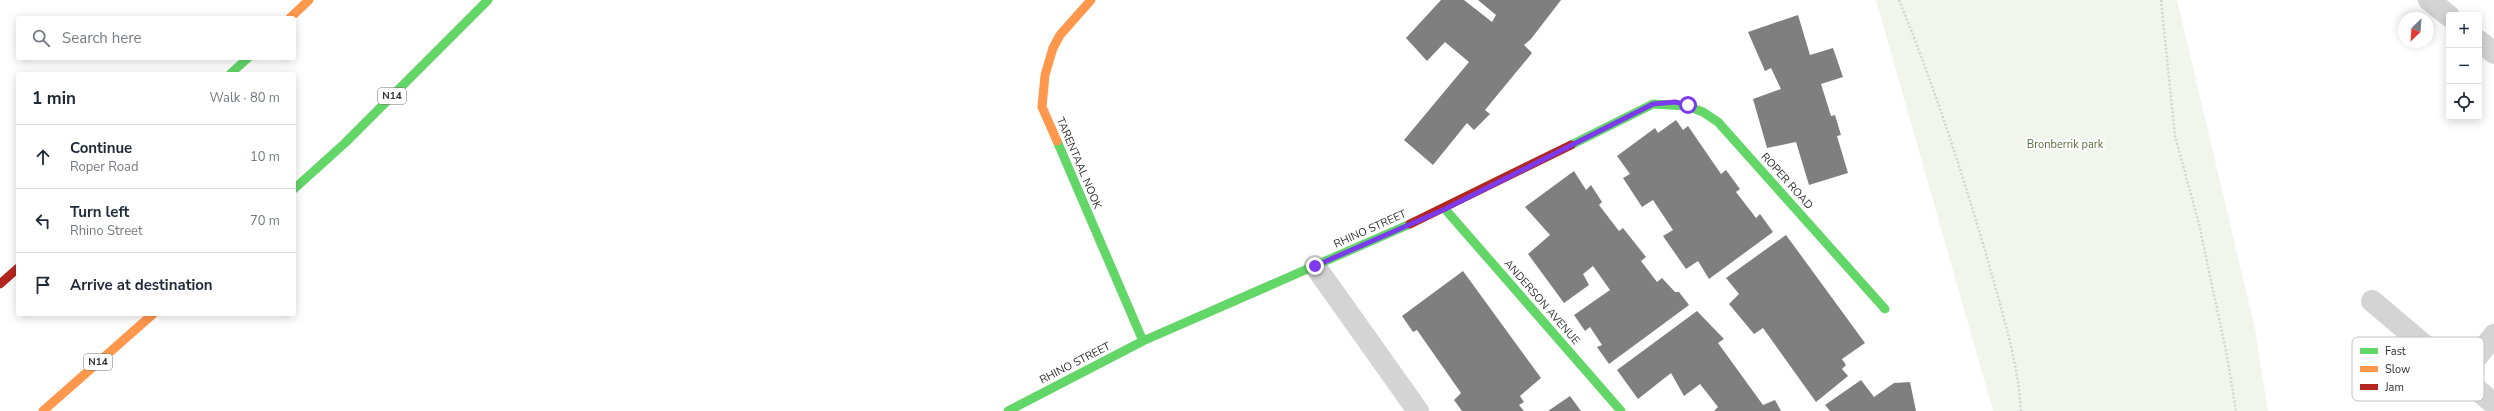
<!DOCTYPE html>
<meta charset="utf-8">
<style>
:root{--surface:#fff;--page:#f2f2f3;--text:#1f2937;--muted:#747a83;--line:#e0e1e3}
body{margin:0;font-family:"Nunito Sans",sans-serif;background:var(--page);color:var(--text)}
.controls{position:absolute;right:12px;top:12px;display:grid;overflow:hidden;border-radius:4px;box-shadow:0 2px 10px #0003}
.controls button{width:36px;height:36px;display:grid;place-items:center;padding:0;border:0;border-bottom:1px solid var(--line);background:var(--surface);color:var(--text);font:20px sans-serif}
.compass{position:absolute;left:2398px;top:12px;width:36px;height:36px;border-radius:50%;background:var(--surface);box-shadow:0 2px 10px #0003;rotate:205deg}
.stop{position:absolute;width:12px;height:12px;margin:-9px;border:3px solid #7c3aed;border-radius:50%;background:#fff}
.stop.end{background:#7c3aed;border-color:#fff;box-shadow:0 1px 4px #0008}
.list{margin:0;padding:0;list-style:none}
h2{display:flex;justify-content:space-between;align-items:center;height:52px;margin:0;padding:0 16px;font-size:17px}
h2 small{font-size:13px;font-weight:400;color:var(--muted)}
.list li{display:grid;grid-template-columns:26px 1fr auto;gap:12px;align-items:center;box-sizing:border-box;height:64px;padding:0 16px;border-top:1px solid var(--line)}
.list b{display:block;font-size:15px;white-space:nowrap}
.list p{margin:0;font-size:13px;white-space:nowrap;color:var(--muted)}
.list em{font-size:13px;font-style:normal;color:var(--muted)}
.icon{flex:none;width:22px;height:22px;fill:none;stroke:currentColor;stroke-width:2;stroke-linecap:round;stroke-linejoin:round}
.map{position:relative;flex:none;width:2494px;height:411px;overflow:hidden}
.search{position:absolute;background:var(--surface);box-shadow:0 2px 10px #0003;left:16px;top:16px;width:280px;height:44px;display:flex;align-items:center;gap:10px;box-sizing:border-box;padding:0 14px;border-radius:4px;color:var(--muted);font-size:15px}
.panel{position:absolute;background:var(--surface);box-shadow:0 2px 10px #0003;left:16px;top:72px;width:280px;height:244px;border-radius:4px}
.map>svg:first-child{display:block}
.green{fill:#f2f5ec}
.building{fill:#7f7f7f}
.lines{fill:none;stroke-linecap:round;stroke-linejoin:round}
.path{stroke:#d4d4d4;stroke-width:2.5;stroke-dasharray:2 2;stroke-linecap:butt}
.street{stroke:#d4d4d4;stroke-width:22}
.fast{stroke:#63d668;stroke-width:9}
.slow{stroke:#ff974d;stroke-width:9}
.jam{stroke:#b3261e;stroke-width:9}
.route{stroke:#7c3aed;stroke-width:5}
.labels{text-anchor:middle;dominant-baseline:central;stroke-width:4;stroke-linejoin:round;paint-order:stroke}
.shield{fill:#fff;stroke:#6e6e6e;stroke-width:1}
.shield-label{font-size:10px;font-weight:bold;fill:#303030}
.park-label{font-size:11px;fill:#566d3c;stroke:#fff}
.street-label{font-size:11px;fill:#303030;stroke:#fff}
.key{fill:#fff;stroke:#c1c1c1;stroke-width:1}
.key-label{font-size:11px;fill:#303030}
</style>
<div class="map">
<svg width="2494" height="411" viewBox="0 0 2494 411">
<rect width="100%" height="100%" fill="#fff"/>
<path class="green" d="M1876 0H2177L2255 329 2268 411H1993Z"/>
<path class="building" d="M1441 0H1464L1492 22 1496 15 1478 0H1561L1531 39 1524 45 1532 53 1485 110 1490 114 1474 130 1467 123 1433 165 1404 140 1469 62 1445 42 1427 61 1406 38Z
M1798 15 1810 55 1833 48 1843 77 1821 84 1831 116 1835 115 1841 135 1837 136 1848 173 1809 185 1796 142 1767 148 1753 99 1781 89 1771 68 1765 71 1748 32Z
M1676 120 1683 130 1688 126 1721 174 1726 170 1740 189 1736 192 1756 218 1760 214 1773 232 1709 279 1698 261 1686 269 1663 236 1673 230 1653 200 1642 207 1623 178 1630 174 1617 156 1655 128 1658 133Z
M1574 171 1586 190 1591 185 1602 202 1599 205 1619 231 1623 228 1646 257 1641 261 1657 282 1662 278 1675 292H1679L1689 305 1609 364 1597 347 1602 345 1590 327 1585 331 1574 315 1610 290 1593 266 1583 274 1589 285 1564 303 1528 254 1550 235 1525 207Z
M1786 235 1865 343 1842 359 1846 365 1842 369 1848 376 1816 402 1763 328 1754 334 1729 304 1739 294 1726 278Z
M1463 271 1541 378 1520 396 1524 402 1519 405 1524 411H1462L1454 400 1461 393 1417 330 1413 332 1402 316Z
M1697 311 1724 339 1718 343 1763 405 1775 400 1781 411H1714L1718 407 1700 384 1684 396 1671 373 1638 399 1617 370Z
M1861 380 1874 397 1894 383 1910 382 1916 411H1830L1825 405Z
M1570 396 1581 411H1548Z"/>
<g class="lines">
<path class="path" d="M1899 0C1934 85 1962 172 1988 261 2001 309 2018 360 2021 411
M2161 0 2175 136 2199 224 2227 356 2236 411"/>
<path class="street" d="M2429 0 2449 16
M2479 41 2494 53
M1315 266 1418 411
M2372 301 2494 404
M2462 376 2494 335"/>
<path class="fast" d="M230 74 248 58
M1057 141 1143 341
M1571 145 1653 104 1687 106 1703 112 1718 122 1885 309
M294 189 345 143 488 0
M1445 209 1621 411
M1008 411 1143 341 1410 224"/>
<path class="slow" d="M290 18 309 0
M1057 141 1042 107 1045 75 1053 48 1060 35 1091 0
M43 411 153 314"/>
<path class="jam" d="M1410 224 1571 145
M0 284 18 268"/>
</g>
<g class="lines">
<path class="route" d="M1315 266 1445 209 1653 104 1675 102 1688 105"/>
</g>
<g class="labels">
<g class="shield">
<rect x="378" y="88" width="28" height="16" rx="3"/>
<rect x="84" y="354" width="28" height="16" rx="3"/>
</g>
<g class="shield-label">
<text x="392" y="96">N14</text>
<text x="98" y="362">N14</text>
</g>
<g class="park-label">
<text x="2065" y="144">Bronberrik park</text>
</g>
<g class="street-label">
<text transform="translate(1079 163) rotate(67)">TARENTAAL NOOK</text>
<text transform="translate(1787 181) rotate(48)">ROPER ROAD</text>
<text transform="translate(1370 229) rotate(-24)">RHINO STREET</text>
<text transform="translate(1542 302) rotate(49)">ANDERSON AVENUE</text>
<text transform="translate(1075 363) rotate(-27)">RHINO STREET</text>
</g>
</g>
<rect x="2352" y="337" width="132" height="64" rx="6" class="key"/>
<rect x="2360" y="348" width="18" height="6" fill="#63d668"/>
<rect x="2360" y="366" width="18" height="6" fill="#ff974d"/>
<rect x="2360" y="384" width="18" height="6" fill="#b3261e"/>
<g class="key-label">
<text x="2385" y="355">Fast</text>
<text x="2385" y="373">Slow</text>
<text x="2385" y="391">Jam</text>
</g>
</svg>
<div class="controls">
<button>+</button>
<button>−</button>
<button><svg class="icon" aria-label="locate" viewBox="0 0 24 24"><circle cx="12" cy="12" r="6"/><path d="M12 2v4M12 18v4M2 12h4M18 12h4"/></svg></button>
</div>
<svg class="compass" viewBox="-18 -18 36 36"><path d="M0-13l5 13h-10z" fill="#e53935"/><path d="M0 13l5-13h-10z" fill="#747a83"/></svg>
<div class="stop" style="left:1688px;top:105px"></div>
<div class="stop end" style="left:1315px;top:266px"></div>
<div class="search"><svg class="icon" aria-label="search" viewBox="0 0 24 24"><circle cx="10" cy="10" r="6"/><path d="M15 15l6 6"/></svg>Search here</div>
<section class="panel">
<h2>1 min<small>Walk · 80 m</small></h2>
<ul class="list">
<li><svg class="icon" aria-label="ahead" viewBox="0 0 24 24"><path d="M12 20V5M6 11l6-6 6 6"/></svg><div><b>Continue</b><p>Roper Road</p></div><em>10 m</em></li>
<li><svg class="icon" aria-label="left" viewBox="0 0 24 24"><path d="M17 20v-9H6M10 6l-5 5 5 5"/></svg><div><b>Turn left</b><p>Rhino Street</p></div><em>70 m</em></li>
<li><svg class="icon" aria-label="arrive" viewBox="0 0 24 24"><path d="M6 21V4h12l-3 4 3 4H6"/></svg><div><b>Arrive at destination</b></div></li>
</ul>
</section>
</div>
